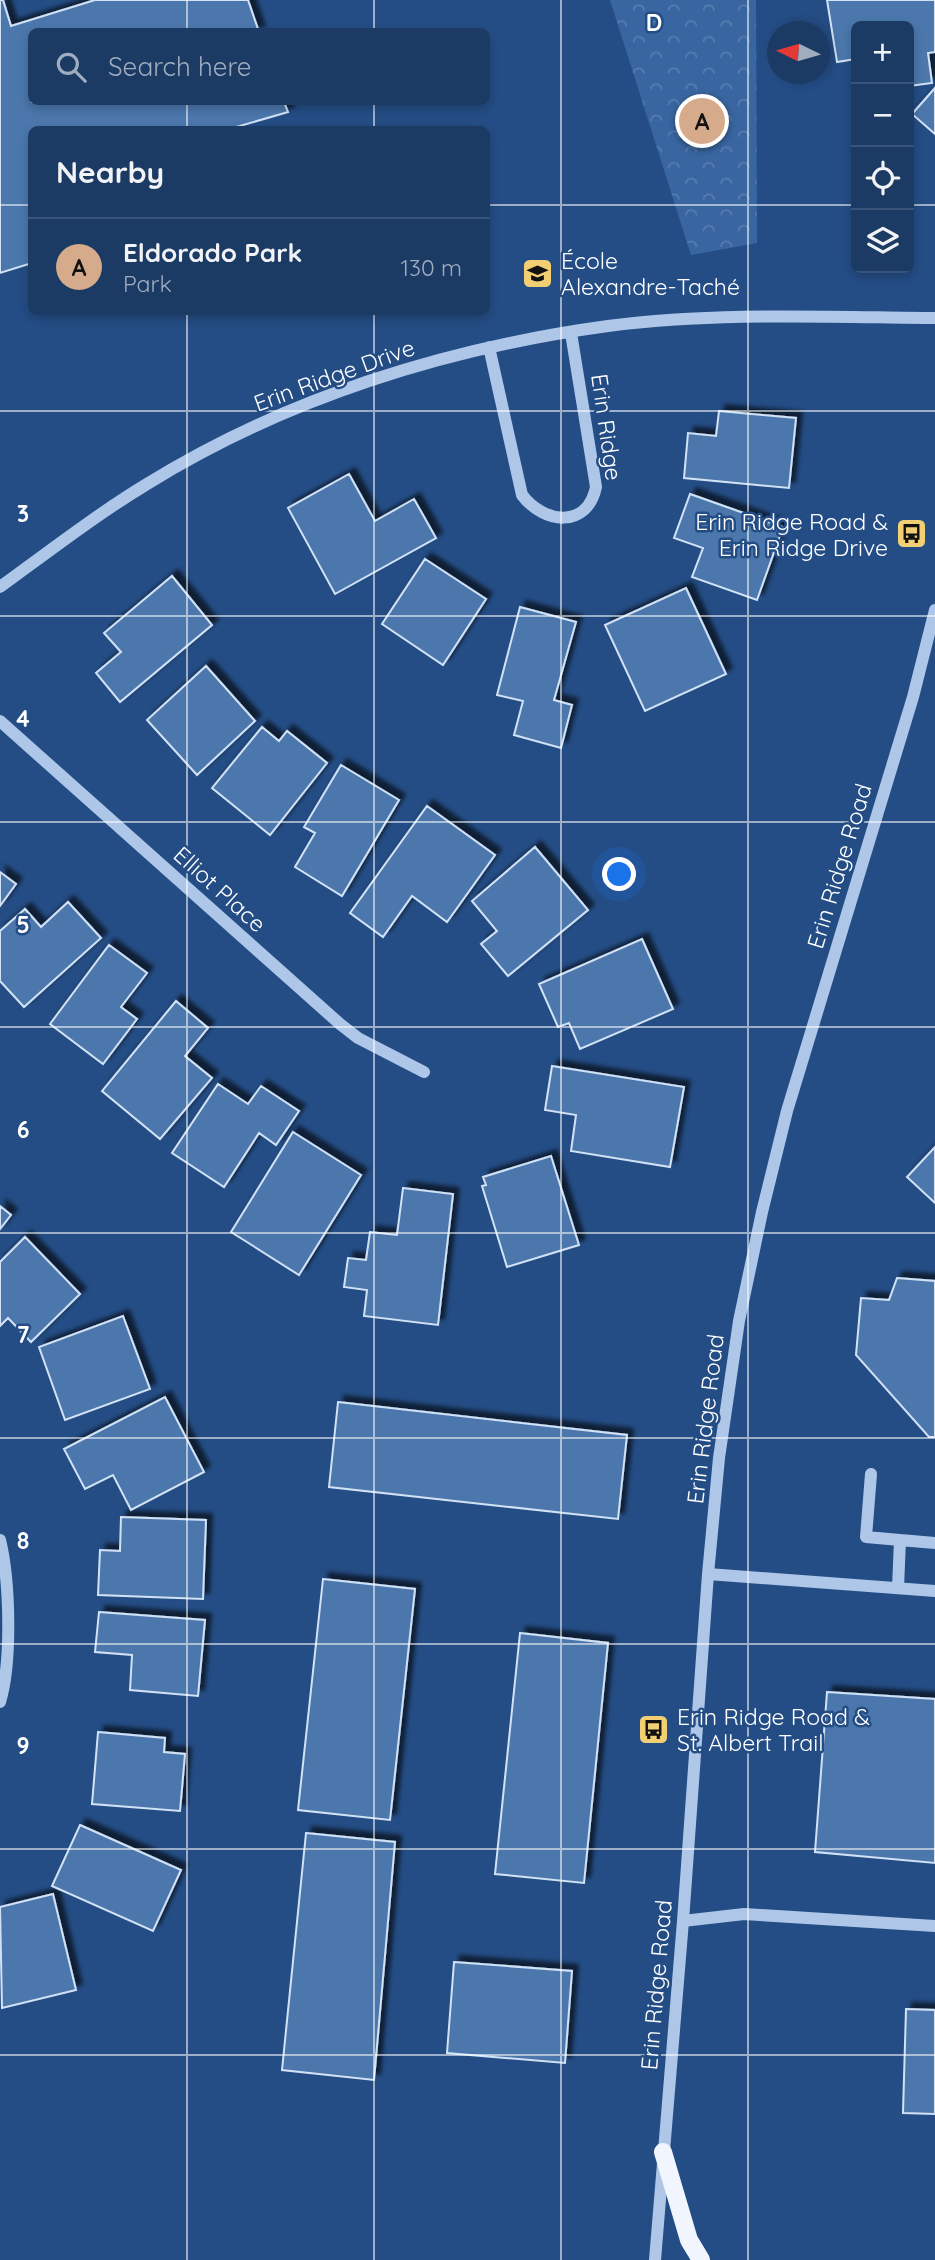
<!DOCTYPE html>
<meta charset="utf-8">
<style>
:root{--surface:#1b3a64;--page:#24416a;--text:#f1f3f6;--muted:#a0adbf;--line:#395478;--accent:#d6ab8b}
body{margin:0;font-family:Quicksand,sans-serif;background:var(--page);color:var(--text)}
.controls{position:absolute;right:21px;top:21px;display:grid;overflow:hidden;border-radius:10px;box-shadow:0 4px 10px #0003}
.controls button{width:63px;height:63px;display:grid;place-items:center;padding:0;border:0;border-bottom:2px solid var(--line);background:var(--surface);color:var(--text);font:35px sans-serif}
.compass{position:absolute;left:767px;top:21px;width:63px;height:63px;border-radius:50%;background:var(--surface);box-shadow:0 4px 10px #0003;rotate:275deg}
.you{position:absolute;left:620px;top:875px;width:24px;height:24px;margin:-18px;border:5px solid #fff;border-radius:50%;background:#1a73e8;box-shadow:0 0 0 10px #1a73e833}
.badge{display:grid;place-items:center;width:46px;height:46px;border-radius:50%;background:var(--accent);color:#111;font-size:23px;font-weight:700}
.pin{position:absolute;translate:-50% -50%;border:4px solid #fff;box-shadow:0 2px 7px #0006}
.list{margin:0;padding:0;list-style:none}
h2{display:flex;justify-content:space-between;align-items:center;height:91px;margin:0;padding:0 28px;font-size:30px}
h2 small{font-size:23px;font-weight:400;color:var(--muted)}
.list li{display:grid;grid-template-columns:46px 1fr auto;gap:21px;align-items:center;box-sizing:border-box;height:98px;padding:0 28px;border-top:2px solid var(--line)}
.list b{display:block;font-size:26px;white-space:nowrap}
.list p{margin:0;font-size:23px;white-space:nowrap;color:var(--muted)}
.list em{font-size:23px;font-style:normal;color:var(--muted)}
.icon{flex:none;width:38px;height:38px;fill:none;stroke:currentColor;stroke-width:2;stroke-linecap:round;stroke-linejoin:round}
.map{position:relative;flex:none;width:935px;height:2260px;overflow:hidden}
.search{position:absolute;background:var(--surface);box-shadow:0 4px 10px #0003;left:28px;top:28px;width:462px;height:77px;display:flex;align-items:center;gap:18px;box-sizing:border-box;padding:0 24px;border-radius:10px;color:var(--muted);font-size:26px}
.panel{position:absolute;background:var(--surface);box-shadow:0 4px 10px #0003;left:28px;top:126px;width:462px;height:189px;border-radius:10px}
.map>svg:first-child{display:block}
.park{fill:url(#park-crowns)}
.building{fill:#4c77ac;stroke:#d2e2f6;stroke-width:2;filter:url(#shadow)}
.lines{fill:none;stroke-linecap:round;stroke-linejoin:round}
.minor{stroke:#aec7e8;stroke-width:12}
.major{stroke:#f0f5fe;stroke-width:18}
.grid{fill:none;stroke:#fff;stroke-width:2;stroke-opacity:0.55}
.labels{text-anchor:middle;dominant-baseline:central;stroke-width:5;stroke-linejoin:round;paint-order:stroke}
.poi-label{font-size:23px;fill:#fff;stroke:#244d85;text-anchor:start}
.street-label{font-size:23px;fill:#fff;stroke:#244d85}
.grid-label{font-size:23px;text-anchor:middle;font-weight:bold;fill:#fff;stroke:#244d85;stroke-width:5;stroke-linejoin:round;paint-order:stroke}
</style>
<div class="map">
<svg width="935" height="2260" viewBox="0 0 935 2260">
<defs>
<pattern id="park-crowns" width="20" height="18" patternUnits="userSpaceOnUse" patternTransform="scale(1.75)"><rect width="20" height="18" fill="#3966a1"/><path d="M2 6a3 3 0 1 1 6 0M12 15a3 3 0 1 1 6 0" fill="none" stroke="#577daf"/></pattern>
<filter id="shadow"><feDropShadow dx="6" dy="-6" stdDeviation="2" flood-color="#0009"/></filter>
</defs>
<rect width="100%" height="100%" fill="#244d85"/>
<path class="park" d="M610 0H756L757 243 691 255Z"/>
<path class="building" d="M0 0H3L11 26 95 0H248L259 32H32V102H284L288 112 226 130H32V263L0 273Z
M827 0H935V52L928 53 932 83 909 86V26H856V59L837 62Z
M935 88V134L912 114Z
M719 411 796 418 789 488 684 478 688 433 716 436Z
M349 474 375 521 414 499 436 538 335 594 288 508Z
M690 494 783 527 757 600 692 577 703 548 674 538Z
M425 559 486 599 443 665 382 624Z
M172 576 212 625 120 702 96 673 121 652 104 633Z
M686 588 726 674 645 711 605 625Z
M520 607 576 622 554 700 572 705 561 748 514 735 523 701 497 695Z
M206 666 255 721 197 775 147 720Z
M262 727 279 741 287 731 327 763 270 835 212 788Z
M341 765 399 800 342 896 295 867 315 833 304 827Z
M427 806 495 855 447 922 412 896 383 937 350 913Z
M535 847 588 910 508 976 481 944 497 931 472 901Z
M0 872 16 884 0 906Z
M68 902 101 938 24 1007 0 981V931L25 909 41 927Z
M642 939 673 1009 580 1049 569 1023 558 1027 539 984Z
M109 945 147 973 121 1007 137 1019 103 1064 50 1024Z
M176 1001 208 1028 185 1056 212 1078 160 1139 102 1091Z
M552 1066 684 1087 670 1167 571 1151 576 1115 545 1110Z
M218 1084 248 1104 261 1086 299 1111 276 1145 259 1133 224 1187 172 1153Z
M293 1132 361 1175 299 1275 231 1232Z
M935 1147V1203L907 1177Z
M551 1156 579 1245 507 1267 482 1186 486 1185 483 1177Z
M403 1188 453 1194 438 1325 364 1316 367 1290 344 1287 348 1258 366 1260 370 1232 397 1235Z
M0 1206 11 1215 0 1229Z
M25 1237 80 1294 31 1342 8 1318 0 1326V1262Z
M897 1278 935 1281V1437H929L856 1355 861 1298 889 1300Z
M123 1316 150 1389 65 1420 39 1347Z
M165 1397 204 1472 131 1510 113 1475 85 1489 64 1449Z
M338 1402 627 1435 618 1519 329 1487Z
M121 1517 206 1520 203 1599 98 1595 100 1550 120 1551Z
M323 1579 415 1589 390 1820 298 1810Z
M99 1612 205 1620 198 1696 130 1690 132 1655 95 1652Z
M520 1633 608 1643 584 1883 495 1874Z
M827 1692 935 1699V1863L815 1852Z
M98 1732 165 1738 164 1752 185 1754 180 1811 92 1804Z
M80 1825 181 1870 153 1931 52 1886Z
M306 1833 395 1842 374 2080 282 2070Z
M53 1894 76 1990 2 2008 0 1907Z
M454 1962 572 1971 565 2063 447 2053Z
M906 2009 935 2010V2114L903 2113Z"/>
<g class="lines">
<path class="minor" d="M489 347 522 495C544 524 587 529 596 487L571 333
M0 587C48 552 96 515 147 484 286 398 446 348 608 326 716 312 827 317 935 318
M0 721 340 1024 358 1038 424 1072
M871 1474 866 1537 900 1540 898 1588
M0 1540C10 1581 12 1662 0 1702
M900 1540 935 1543
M708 1574 935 1591
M683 1921 744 1914 935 1926
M655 2260 683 1921 708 1574 719 1458 739 1321 762 1212 787 1111 913 697 935 610"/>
<path class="major" d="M663 2152 689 2240 701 2260"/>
</g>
<path class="grid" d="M187 0V32M374 0V32M561 0V2260M748 0V2260M187 102V130M374 102V130M0 205H32M486 205H856M909 205H935M187 312V2260M374 312V2260M0 411H935M0 616H935M0 822H935M0 1027H935M0 1233H935M0 1438H935M0 1644H935M0 1849H935M0 2055H935"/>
<defs>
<symbol id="school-square" viewBox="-11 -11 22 22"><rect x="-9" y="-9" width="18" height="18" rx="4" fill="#f2cf72" stroke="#244d85"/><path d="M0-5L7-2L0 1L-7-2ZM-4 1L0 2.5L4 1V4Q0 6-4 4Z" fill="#111"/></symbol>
<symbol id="bus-square" viewBox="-11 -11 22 22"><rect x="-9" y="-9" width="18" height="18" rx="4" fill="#f2cf72" stroke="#244d85"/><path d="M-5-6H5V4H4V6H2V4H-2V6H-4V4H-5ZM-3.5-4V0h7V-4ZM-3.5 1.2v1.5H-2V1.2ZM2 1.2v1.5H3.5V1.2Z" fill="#111"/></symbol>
</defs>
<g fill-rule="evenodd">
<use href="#school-square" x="520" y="256" width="35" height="35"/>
<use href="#bus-square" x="894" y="516" width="35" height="35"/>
<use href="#bus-square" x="636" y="1712" width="35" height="35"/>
</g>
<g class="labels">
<g class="poi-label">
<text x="561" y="260">École<tspan x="561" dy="26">Alexandre-Taché</tspan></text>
<text x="888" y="521" text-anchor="end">Erin Ridge Road &amp;<tspan x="888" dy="26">Erin Ridge Drive</tspan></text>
<text x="677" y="1716">Erin Ridge Road &amp;<tspan x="677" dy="26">St. Albert Trail</tspan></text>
</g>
<g class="street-label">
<text transform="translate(334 375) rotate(-20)">Erin Ridge Drive</text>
<text transform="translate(607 427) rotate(82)">Erin Ridge</text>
<text transform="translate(839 866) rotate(-73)">Erin Ridge Road</text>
<text transform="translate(220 889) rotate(42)">Elliot Place</text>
<text transform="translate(705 1419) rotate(-83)">Erin Ridge Road</text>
<text transform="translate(656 1985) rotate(-85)">Erin Ridge Road</text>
</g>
</g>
<g class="grid-label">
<text x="654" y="31">D</text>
<text x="23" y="522">3</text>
<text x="23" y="727">4</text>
<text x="23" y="933">5</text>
<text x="23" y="1138">6</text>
<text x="23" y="1343">7</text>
<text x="23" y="1549">8</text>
<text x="23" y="1754">9</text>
</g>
</svg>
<div class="controls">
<button>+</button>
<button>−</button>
<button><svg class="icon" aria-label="locate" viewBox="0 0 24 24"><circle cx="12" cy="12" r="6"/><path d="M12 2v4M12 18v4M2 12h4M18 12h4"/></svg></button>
<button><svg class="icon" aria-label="layers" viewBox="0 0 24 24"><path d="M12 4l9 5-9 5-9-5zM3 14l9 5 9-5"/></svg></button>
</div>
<svg class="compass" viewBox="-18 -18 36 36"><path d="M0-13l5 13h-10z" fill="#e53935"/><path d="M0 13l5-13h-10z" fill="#a0adbf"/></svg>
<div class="you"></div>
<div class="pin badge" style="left:702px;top:121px">A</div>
<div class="search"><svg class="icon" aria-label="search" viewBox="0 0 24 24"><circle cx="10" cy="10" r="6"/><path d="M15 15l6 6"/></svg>Search here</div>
<section class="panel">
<h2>Nearby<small></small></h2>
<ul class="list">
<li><span class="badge">A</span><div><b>Eldorado Park</b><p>Park</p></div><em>130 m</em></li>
</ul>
</section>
</div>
